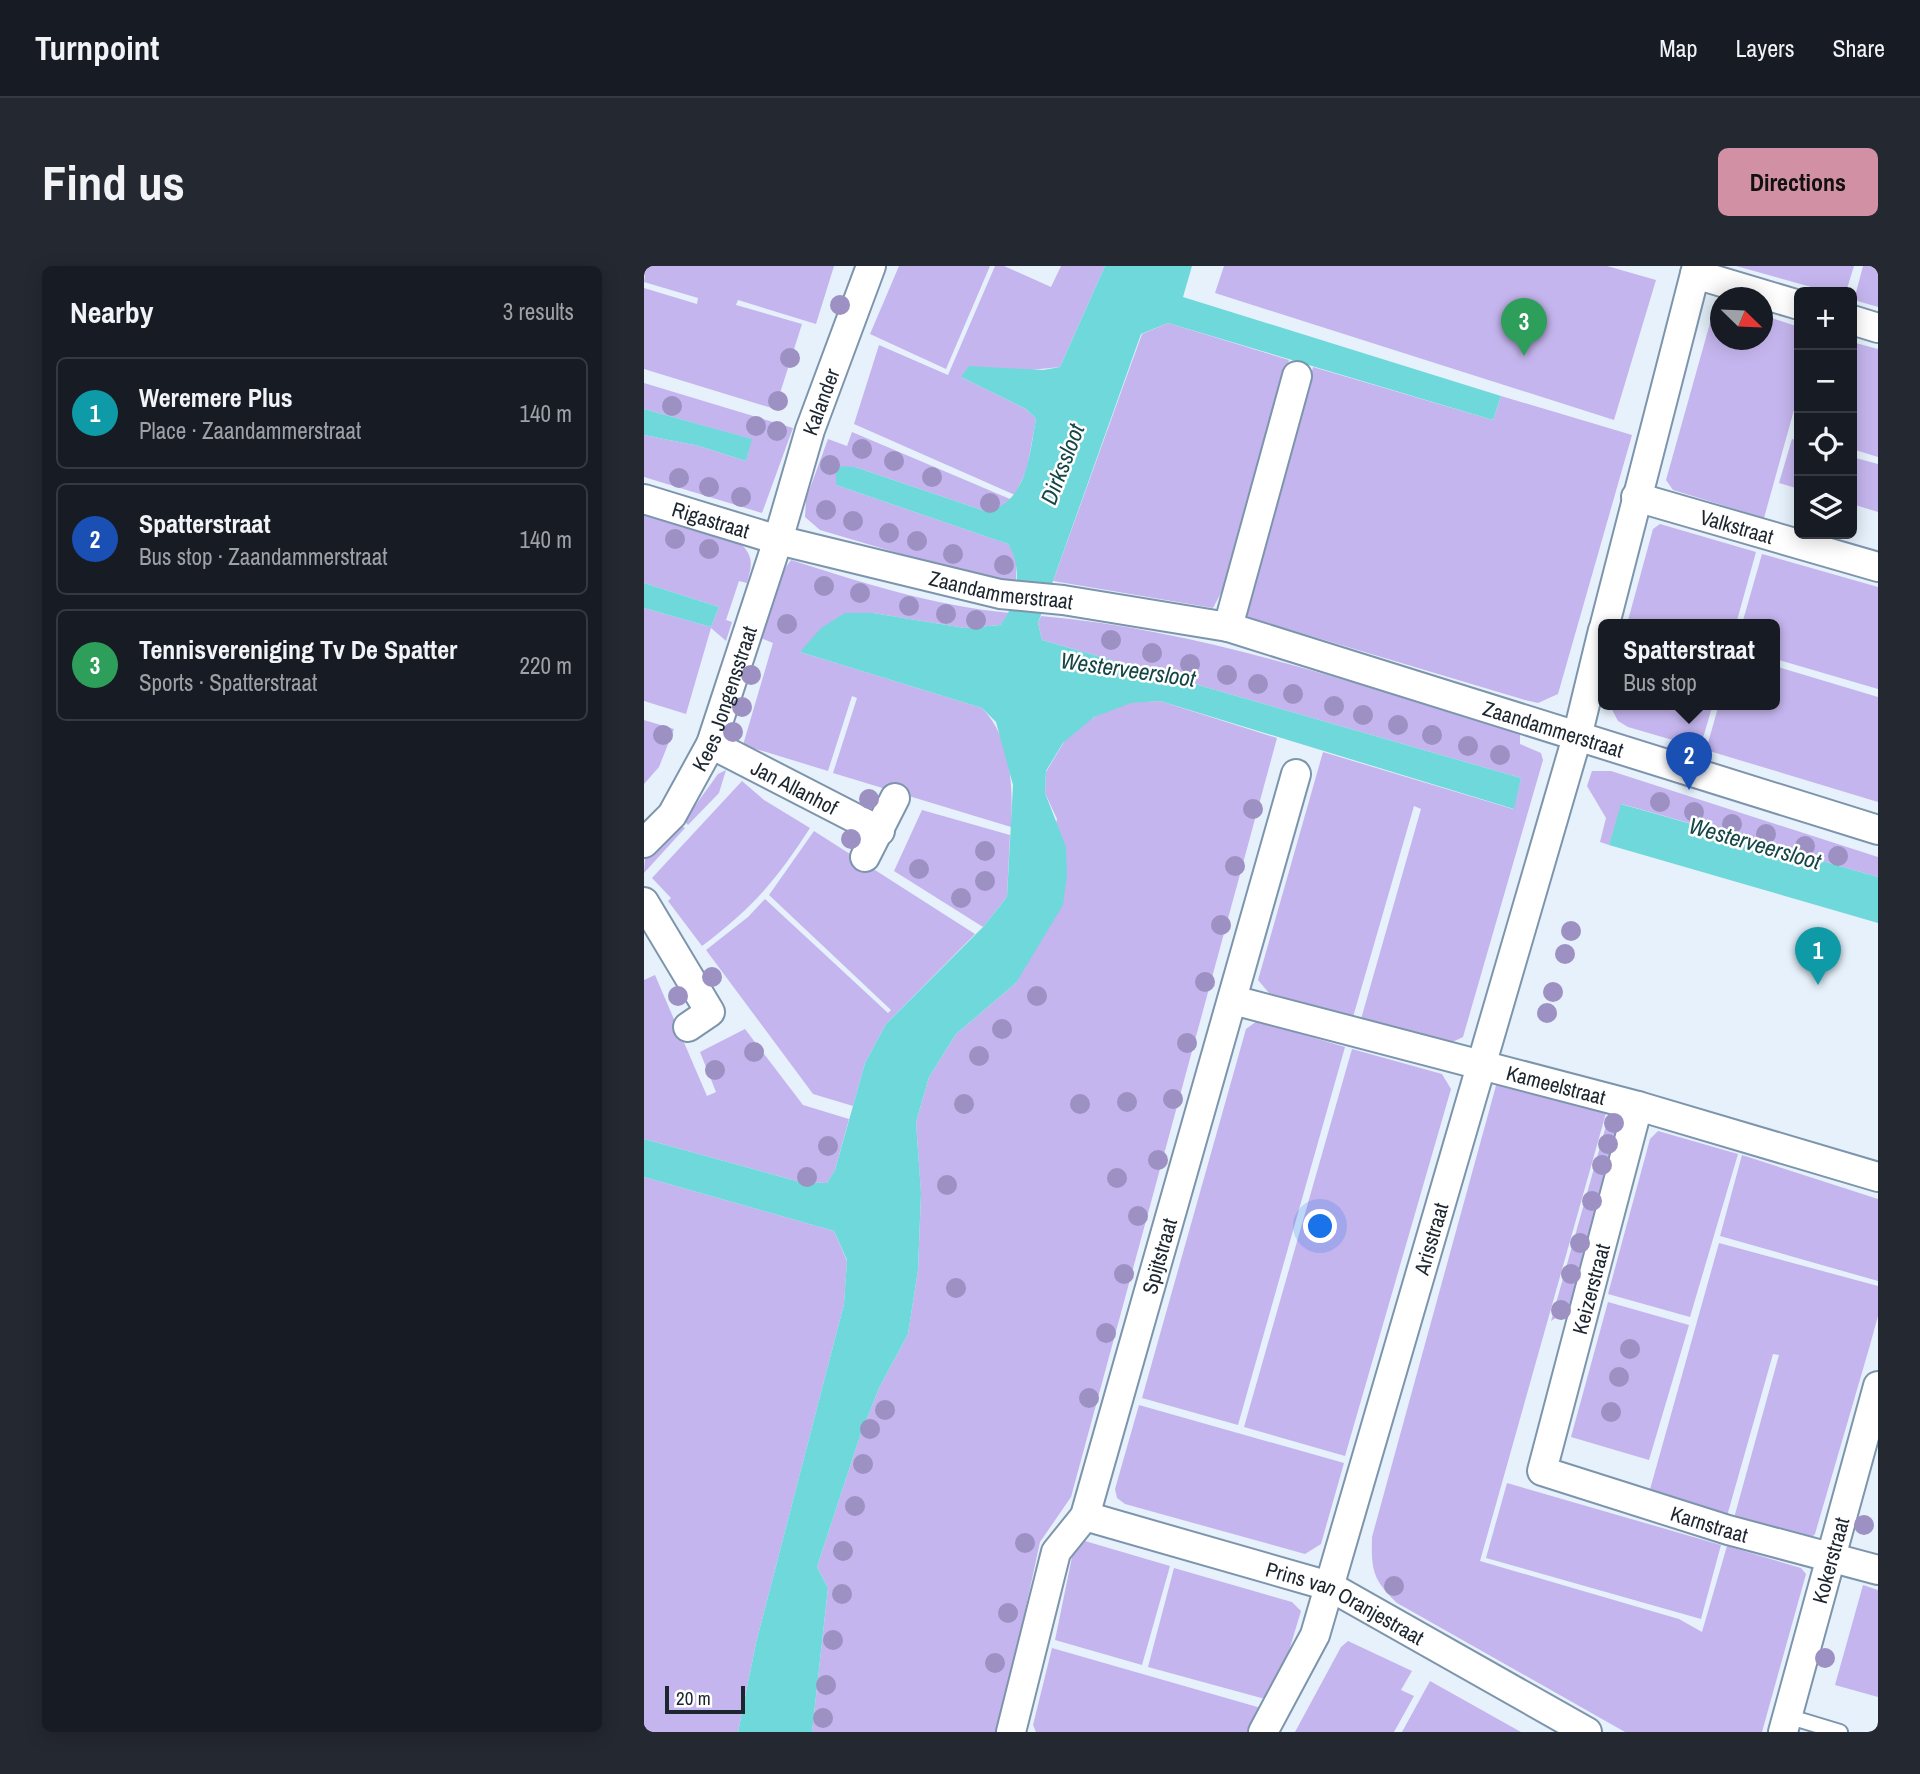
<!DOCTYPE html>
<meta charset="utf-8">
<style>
:root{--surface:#171b24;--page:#242831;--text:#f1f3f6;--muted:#9ea1a6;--line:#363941;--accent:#d290a5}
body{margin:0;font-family:"Archivo Narrow",sans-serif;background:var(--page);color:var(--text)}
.controls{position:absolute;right:21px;top:21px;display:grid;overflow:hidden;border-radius:10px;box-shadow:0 4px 18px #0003}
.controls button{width:63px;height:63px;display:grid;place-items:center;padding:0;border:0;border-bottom:2px solid var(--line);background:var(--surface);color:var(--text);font:35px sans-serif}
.compass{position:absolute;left:1066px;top:21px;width:63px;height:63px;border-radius:50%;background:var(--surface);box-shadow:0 4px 18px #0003;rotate:113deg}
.scale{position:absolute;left:21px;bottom:18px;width:80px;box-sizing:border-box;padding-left:7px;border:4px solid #1d262f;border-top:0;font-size:19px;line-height:24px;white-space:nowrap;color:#1d262f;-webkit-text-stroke:5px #fff;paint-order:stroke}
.you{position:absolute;left:677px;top:961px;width:24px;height:24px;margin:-18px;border:5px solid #fff;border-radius:50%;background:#1a73e8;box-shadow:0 0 0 10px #1a73e833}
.badge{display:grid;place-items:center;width:46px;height:46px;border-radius:50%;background:var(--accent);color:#fff;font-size:23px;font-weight:700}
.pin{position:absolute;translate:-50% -58px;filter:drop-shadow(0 2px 4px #0008)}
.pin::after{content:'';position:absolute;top:37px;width:24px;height:21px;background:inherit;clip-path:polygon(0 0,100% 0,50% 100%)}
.popup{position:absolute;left:954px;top:353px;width:182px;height:91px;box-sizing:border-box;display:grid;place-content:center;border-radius:10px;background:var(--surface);filter:drop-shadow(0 2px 5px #0005);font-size:23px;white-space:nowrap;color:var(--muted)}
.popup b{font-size:26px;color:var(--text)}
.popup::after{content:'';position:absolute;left:50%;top:100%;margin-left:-14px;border:14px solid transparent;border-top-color:var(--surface)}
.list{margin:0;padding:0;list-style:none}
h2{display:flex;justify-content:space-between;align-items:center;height:91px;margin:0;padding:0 28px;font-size:30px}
h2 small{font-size:23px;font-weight:400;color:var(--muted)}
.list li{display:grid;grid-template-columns:46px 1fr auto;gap:21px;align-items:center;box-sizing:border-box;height:112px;margin:0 14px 14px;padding:0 14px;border:2px solid var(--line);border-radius:10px}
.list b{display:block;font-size:26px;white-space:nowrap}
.list p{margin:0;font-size:23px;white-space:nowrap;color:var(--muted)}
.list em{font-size:23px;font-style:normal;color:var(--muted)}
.icon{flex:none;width:38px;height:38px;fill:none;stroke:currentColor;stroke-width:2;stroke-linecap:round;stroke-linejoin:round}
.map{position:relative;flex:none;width:1234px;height:1466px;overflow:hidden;border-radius:10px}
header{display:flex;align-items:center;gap:42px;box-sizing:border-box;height:98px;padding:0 35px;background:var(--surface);border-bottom:2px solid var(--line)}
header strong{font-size:33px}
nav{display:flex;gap:38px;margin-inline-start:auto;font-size:24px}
.intro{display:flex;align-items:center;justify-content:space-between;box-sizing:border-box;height:168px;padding:0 42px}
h1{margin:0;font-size:49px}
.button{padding:18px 32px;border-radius:10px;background:var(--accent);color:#111;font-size:24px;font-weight:700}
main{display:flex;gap:42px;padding:0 42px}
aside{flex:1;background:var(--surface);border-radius:10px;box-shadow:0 4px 18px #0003}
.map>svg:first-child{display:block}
.green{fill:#c5b5ee}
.water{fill:#6ed8da}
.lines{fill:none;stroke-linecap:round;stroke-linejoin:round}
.lane-casing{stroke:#7d95ac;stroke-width:18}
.street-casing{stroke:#7d95ac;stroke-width:32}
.lane{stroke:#fff;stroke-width:14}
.street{stroke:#fff;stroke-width:28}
.tree{fill:#9c91c2}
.labels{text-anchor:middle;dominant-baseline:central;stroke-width:5;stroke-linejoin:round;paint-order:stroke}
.street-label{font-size:21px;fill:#1d262f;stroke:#fff}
.water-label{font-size:23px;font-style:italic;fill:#164748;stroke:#fff}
</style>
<header>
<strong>Turnpoint</strong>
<nav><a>Map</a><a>Layers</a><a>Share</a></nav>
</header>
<div class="intro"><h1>Find us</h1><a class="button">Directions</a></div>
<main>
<aside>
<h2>Nearby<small>3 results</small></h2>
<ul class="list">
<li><span class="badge" style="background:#0f9aa8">1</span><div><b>Weremere Plus</b><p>Place · Zaandammerstraat</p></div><em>140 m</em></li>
<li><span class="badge" style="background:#1a4fb4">2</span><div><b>Spatterstraat</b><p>Bus stop · Zaandammerstraat</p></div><em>140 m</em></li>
<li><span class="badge" style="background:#2e9e5b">3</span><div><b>Tennisvereniging Tv De Spatter</b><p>Sports · Spatterstraat</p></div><em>220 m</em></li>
</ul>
</aside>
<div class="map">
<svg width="1234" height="1466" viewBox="0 0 1234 1466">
<rect width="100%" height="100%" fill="#e6f1fb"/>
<path class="green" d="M2 0H190L172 58 94 34 92 39 158 58 131 143 0 103V22L53 38 54 32 0 16Z
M255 0H346L302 103 226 68Z
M351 0H360L407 21 417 0H461L416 101 317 111 382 143 392 153 383 203 371 229 210 158 235 79 304 109Z
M580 0H963L1012 14 970 154 571 27Z
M1092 0H1210L1202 26H1185Z
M1219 0H1234V41L1210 34Z
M1076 39V74H1118L1119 49 1155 61V126L1120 252 1029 224 1022 214 1068 50Z
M524 57 645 94 578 325 569 342 409 315 498 68Z
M1208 76 1234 83V191L1208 183Z
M669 101 849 154 857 130 988 169 914 428 894 437 881 434 603 351 602 329Z
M0 117 149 162 118 247 0 211V169L55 180 102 195 107 173 0 143Z
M208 166 366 233 362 240 344 246 211 201H192V219L364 278 372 290V317L291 298 176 264 161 251 162 233 184 173 203 180Z
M1148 173 1155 175V223L1135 217Z
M1208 191 1234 198V246L1208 238Z
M0 247 96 277C110 290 108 299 103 317L95 315 82 354 88 356 82 375 67 362 42 448 0 435V342L67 361 75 341 0 317Z
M1016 258 1112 286 1092 358H983L1009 263Z
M1118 288 1234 321V423L1131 393V358H1098Z
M147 294C219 317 290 340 367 347L356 359 321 362 229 347 156 386 338 442C368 473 369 521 367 561L189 507 213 432 208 430 184 505 99 479 129 377 117 372 137 308Z
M397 350C561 364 718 421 876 466V478L897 487 899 494 819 771 804 778 717 753 777 543 770 540 709 751 625 727 614 714 679 486 869 543 877 512 398 374 394 357Z
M1131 400 1234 431V536L1062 484 1075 438H1131Z
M483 431 496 436 516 435 633 472 427 1231 396 1276 355 1466H168L184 1322 173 1301 217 1167 236 1120 264 1068 274 1004 277 928 272 856 285 811 312 768 372 717 413 553 401 527 402 506 426 466Z
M965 438H1069L1056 482 984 461 974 455Z
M0 454 30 463 15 501 0 518Z
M82 504 75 527 44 559 40 555 74 508Z
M948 505H967L1234 591V611L978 538 965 579 956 576 962 552 943 520Z
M98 515 120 534 166 562C131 616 109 641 58 680L24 635 27 632 8 612Z
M278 544 366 569 363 631 339 661 250 605Z
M36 559 41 562 0 607 1 592Z
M170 565 331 668 242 758 221 797 209 840 169 828 62 684 104 651 121 633 244 747 247 744 125 629Z
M11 709 63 830 72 826 56 786 101 763 159 839 205 853 191 904 183 917 156 916 0 873V714Z
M613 755 701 781 594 1159 498 1132 602 763Z
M708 783 798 808 807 823 701 1190 600 1161Z
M853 816 962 847 836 1295 1035 1353 1058 1366 1083 1280 1157 1302 1162 1308 1118 1466H981L753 1337C729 1314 727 1304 728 1271Z
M965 849 974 852 978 865 928 1042 907 1055Z
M1014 865 1094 888 1046 1051 964 1028 1006 873Z
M1098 889 1234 933V1015L1076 970Z
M0 911 190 965 203 995 200 1038 112 1377 94 1466H0Z
M1075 977 1234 1020V1050L1226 1079 1171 1268 1165 1274 1090 1252 1135 1089 1129 1088 1083 1250 1005 1227Z
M964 1036 1045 1059 1005 1194 927 1171Z
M495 1139 700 1197 677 1278 661 1288 481 1238 473 1232 471 1223Z
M863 1217 1077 1279 1057 1353 842 1292Z
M441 1275 526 1300 498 1399 411 1374 428 1291Z
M530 1302 648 1336 657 1345 641 1398 621 1433 504 1401Z
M1219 1319 1234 1324V1431L1191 1419Z
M704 1375 768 1405 757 1424 770 1430 750 1466H651L697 1381Z
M408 1382 617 1442 603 1466H392L389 1459Z
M786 1415 877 1466H758Z"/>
<path class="water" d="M461 0H548L539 31 857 130 849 154 524 57 497 68 394 357 398 374 877 512 870 543 516 435 487 437 450 451 419 477 402 505 401 527 422 581 423 609 419 639 372 717 312 768 285 811 272 856 277 927 274 1004 264 1068 236 1120 217 1167 173 1301 184 1322 168 1466H94L112 1377 200 1038 203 994 190 965 0 911V873L156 916 183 917 191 904 221 797 242 758 339 661 363 631 369 519 352 456 338 442 156 386 177 362 201 347H229L321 362 356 359C374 339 379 300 364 278L192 219V200L211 201 344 246C384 233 385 190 392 153L382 143 317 111 325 100 399 104 416 101Z
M0 143 108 173 102 195 55 180 0 169Z
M0 317 75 341 67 361 0 342Z
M977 538 1234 611V657L965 579Z"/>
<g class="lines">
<defs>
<path id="lane" d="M1143 1450 1196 1466"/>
<g id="street">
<path d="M1051 8 1155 39"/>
<path d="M1208 54 1234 62"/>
<path id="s1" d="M992 231 1234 301"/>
<path id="s2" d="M0 233 134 274 356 328 419 334 584 361 1234 564"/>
<path d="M961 358 1053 0"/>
<path d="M584 361 653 110"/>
<path id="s3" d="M67 478 236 565"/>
<path id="s4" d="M0 577 28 549 67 478 134 274 166 164 227 0"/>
<path d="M221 591 251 532"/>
<path d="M0 636 66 746 44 761"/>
<path id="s5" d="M589 734 994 840 1234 911"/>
<path id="s6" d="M994 840 898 1205 1084 1264 1234 1304"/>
<path id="s7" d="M441 1250 685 1320 943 1466"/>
<path id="s8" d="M367 1466 412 1286 441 1250 652 508"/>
<path id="s9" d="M619 1466 671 1369 933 471 959 364"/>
<path id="s10" d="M1139 1466 1234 1120"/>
</g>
</defs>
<use href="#lane" class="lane-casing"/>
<use href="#street" class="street-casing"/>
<use href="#lane" class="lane"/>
<use href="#street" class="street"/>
</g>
<g class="tree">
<circle cx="196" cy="39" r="10"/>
<circle cx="146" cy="92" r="10"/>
<circle cx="134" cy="135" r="10"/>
<circle cx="28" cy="140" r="10"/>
<circle cx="112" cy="160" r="10"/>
<circle cx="133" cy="165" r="10"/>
<circle cx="218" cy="183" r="10"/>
<circle cx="250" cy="195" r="10"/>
<circle cx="186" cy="199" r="10"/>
<circle cx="288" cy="211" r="10"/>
<circle cx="35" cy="212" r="10"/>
<circle cx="65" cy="221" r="10"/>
<circle cx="97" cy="231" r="10"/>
<circle cx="346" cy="237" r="10"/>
<circle cx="182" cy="244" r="10"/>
<circle cx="209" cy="255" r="10"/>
<circle cx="245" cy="267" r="10"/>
<circle cx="31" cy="273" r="10"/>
<circle cx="273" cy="275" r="10"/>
<circle cx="65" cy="283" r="10"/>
<circle cx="309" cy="288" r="10"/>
<circle cx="360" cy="299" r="10"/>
<circle cx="180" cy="320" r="10"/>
<circle cx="216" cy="327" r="10"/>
<circle cx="265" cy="340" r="10"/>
<circle cx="302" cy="348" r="10"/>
<circle cx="332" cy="354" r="10"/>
<circle cx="143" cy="358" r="10"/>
<circle cx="467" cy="374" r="10"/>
<circle cx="508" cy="387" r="10"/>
<circle cx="546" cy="398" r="10"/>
<circle cx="107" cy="409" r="10"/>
<circle cx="583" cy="409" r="10"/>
<circle cx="614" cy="418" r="10"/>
<circle cx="649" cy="428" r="10"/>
<circle cx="690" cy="440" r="10"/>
<circle cx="98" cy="441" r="10"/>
<circle cx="719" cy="449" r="10"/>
<circle cx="754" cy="459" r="10"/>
<circle cx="89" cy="466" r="10"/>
<circle cx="19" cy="469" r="10"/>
<circle cx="788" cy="469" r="10"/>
<circle cx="824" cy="480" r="10"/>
<circle cx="856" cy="489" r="10"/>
<circle cx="225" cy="533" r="10"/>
<circle cx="1016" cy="536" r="10"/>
<circle cx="609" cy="543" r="10"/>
<circle cx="1050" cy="546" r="10"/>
<circle cx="1088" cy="558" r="10"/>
<circle cx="1122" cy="568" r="10"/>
<circle cx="207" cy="573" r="10"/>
<circle cx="1161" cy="580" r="10"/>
<circle cx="341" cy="585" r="10"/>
<circle cx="1194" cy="590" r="10"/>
<circle cx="591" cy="600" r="10"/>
<circle cx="275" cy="603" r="10"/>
<circle cx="341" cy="615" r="10"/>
<circle cx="317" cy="632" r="10"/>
<circle cx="577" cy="659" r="10"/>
<circle cx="927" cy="665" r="10"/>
<circle cx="921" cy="688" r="10"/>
<circle cx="68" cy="711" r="10"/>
<circle cx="561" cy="716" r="10"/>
<circle cx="909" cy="726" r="10"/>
<circle cx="34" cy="730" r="10"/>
<circle cx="393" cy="730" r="10"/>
<circle cx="903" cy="747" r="10"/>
<circle cx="358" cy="763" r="10"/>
<circle cx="543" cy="777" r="10"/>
<circle cx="110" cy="786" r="10"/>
<circle cx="335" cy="790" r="10"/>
<circle cx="71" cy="804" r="10"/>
<circle cx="529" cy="833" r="10"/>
<circle cx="483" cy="836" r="10"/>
<circle cx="320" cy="838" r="10"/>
<circle cx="436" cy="838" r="10"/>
<circle cx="970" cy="857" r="10"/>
<circle cx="964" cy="878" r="10"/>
<circle cx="184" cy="880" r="10"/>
<circle cx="514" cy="894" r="10"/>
<circle cx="958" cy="899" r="10"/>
<circle cx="163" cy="911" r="10"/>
<circle cx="473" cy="912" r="10"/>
<circle cx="303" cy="919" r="10"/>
<circle cx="948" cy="935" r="10"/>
<circle cx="494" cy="950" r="10"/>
<circle cx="936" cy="977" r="10"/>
<circle cx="480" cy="1008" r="10"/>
<circle cx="927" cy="1008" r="10"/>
<circle cx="312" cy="1022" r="10"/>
<circle cx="917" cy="1044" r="10"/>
<circle cx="462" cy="1067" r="10"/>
<circle cx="986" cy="1083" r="10"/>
<circle cx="975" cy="1111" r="10"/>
<circle cx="445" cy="1132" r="10"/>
<circle cx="241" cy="1144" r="10"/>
<circle cx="967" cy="1146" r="10"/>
<circle cx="226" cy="1163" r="10"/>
<circle cx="219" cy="1198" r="10"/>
<circle cx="211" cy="1240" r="10"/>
<circle cx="1220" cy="1259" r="10"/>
<circle cx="381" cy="1277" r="10"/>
<circle cx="199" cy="1285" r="10"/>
<circle cx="750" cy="1320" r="10"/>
<circle cx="198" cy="1328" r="10"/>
<circle cx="364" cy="1347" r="10"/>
<circle cx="189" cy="1374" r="10"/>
<circle cx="1181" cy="1392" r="10"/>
<circle cx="351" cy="1397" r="10"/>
<circle cx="182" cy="1419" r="10"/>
<circle cx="179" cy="1452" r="10"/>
</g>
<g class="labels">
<g class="street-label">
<text stroke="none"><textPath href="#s4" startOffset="480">Kalander</textPath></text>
<text stroke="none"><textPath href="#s2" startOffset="70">Rigastraat</textPath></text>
<text stroke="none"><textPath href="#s1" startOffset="105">Valkstraat</textPath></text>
<text stroke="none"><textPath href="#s2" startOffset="369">Zaandammerstraat</textPath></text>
<text stroke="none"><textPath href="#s4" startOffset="168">Kees Jongensstraat</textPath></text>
<text stroke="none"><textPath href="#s2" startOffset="940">Zaandammerstraat</textPath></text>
<text stroke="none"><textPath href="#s3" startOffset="94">Jan Allanhof</textPath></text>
<text stroke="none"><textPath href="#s5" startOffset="334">Kameelstraat</textPath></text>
<text stroke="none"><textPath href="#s9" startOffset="523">Arisstraat</textPath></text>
<text stroke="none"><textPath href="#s8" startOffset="502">Spijtstraat</textPath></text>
<text transform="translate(947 1023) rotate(-75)">Keizerstraat</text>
<text stroke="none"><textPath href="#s6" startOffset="553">Karnstraat</textPath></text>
<text stroke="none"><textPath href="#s10" startOffset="178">Kokerstraat</textPath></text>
<text stroke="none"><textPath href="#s7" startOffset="275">Prins van Oranjestraat</textPath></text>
</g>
<g class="water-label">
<text transform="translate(418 198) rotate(-69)">Dirkssloot</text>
<text transform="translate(484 403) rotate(8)">Westerveersloot</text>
<text transform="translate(1111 577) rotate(16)">Westerveersloot</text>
</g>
</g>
</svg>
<div class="controls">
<button>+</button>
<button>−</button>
<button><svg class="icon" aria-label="locate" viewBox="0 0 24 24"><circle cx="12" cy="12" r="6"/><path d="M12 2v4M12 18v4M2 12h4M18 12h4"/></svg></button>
<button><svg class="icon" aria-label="layers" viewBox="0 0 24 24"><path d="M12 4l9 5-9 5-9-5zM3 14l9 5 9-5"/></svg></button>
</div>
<svg class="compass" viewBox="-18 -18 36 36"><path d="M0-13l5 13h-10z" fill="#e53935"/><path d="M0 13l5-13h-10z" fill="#9ea1a6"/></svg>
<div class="scale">20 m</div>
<div class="you"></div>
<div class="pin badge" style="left:1174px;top:719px;background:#0f9aa8">1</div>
<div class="pin badge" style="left:1045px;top:524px;background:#1a4fb4">2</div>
<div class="popup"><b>Spatterstraat</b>Bus stop</div>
<div class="pin badge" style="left:880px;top:90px;background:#2e9e5b">3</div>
</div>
</main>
